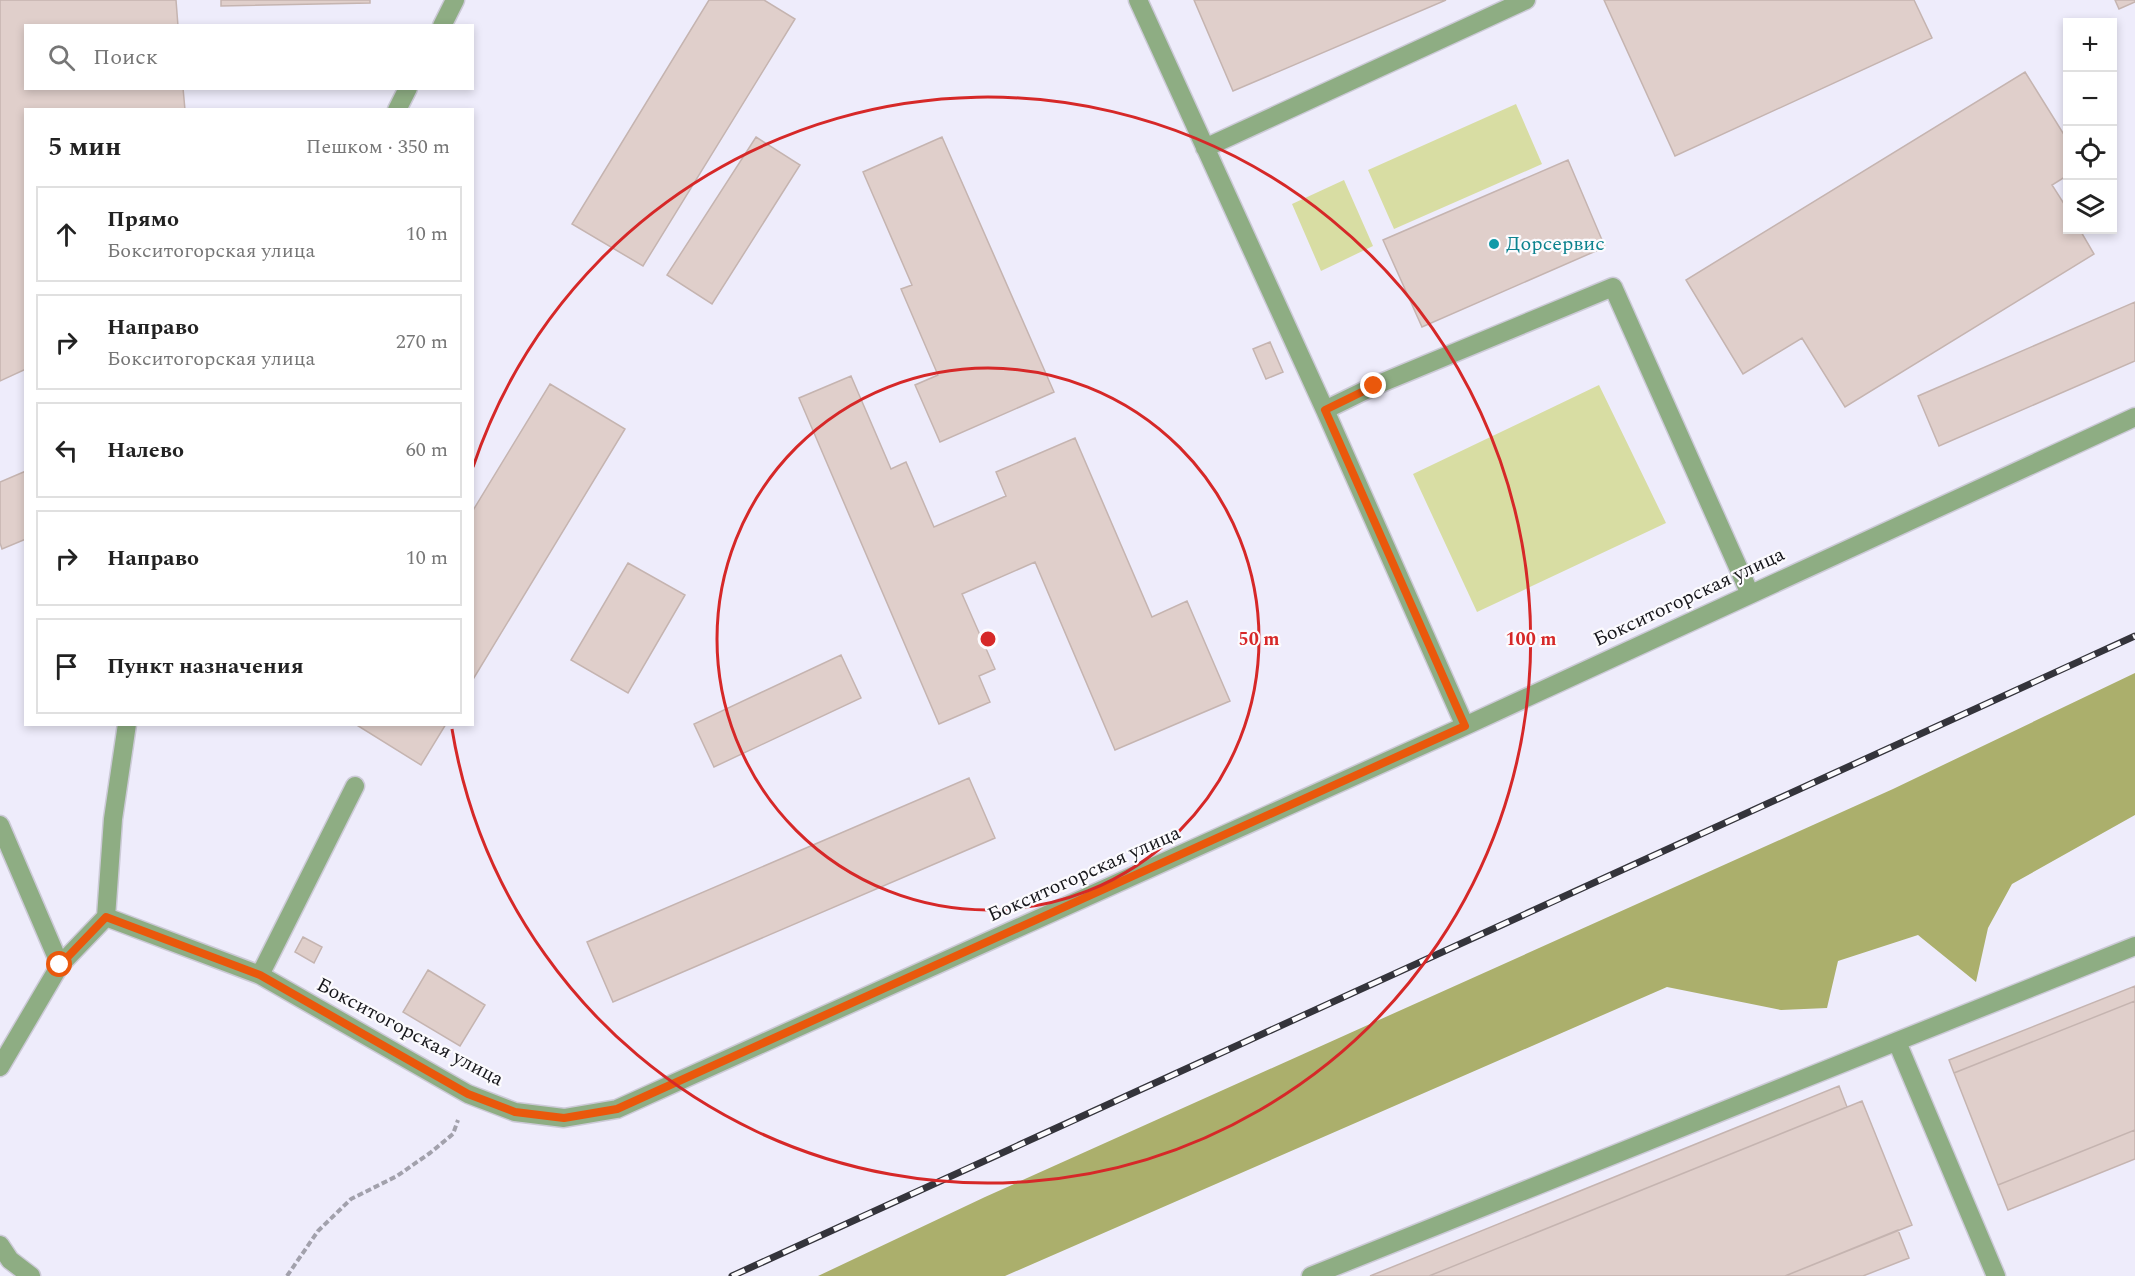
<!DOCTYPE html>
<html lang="ru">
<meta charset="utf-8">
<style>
:root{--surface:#fff;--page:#f6f6f6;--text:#222;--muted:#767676;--line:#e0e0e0}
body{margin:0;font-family:Spectral,serif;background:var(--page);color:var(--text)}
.controls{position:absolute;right:18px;top:18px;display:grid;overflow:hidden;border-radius:0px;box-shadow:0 3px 9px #0003}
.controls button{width:54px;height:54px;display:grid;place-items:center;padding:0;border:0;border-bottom:2px solid var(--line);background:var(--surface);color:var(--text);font:30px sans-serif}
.stop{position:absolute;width:18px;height:18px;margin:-14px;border:4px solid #ea580c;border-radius:50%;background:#fff}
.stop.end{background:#ea580c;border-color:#fff;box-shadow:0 2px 6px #0008}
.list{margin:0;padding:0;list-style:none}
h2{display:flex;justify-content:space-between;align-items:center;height:78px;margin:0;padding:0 24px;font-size:26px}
h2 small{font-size:20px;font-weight:400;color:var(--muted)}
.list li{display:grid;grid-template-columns:39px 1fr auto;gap:18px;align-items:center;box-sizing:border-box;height:96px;margin:0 12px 12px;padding:0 12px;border:2px solid var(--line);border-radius:0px}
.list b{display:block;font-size:22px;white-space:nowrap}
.list p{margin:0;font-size:20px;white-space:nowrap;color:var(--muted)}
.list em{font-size:20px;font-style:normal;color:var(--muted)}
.icon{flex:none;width:33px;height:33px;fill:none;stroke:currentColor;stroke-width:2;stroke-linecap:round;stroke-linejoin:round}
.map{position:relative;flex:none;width:2135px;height:1276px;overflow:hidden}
.search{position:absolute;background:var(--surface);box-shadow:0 3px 9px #0003;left:24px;top:24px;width:450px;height:66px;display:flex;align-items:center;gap:15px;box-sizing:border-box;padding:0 21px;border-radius:0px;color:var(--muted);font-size:22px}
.panel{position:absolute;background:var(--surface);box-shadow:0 3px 9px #0003;left:24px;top:108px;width:450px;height:618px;border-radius:0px}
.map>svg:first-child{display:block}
.green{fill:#d8dda3}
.forest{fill:#abaf6c}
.building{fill:#e0cfcb;stroke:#c5b4b0;stroke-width:1.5}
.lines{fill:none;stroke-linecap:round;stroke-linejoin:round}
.minor-casing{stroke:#cccad7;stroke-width:21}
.path{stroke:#a2a1ac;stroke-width:4;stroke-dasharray:6 3;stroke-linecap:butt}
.minor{stroke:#8ead83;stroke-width:18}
.rail-casing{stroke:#34343b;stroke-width:7}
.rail{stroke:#fcfbfe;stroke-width:4.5;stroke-dasharray:14;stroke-linecap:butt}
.route{stroke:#ea580c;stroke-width:8}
.ring{fill:none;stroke:#d62828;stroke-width:3}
.culture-dot{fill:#0f9aa8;stroke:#fcfbfe;stroke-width:2}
.labels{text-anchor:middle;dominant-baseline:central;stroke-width:4.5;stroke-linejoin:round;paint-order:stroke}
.culture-label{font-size:20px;fill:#0d838f;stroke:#fcfbfe;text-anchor:start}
.street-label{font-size:20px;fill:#17171c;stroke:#fcfbfe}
.centre{fill:#d62828;stroke:#fcfbfe;stroke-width:3}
.ring-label{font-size:18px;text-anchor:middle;font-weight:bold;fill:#d62828;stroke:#fcfbfe;stroke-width:4.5;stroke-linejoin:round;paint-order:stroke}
</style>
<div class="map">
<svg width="2135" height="1276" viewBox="0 0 2135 1276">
<rect width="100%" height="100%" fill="#eeecfb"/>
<path class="green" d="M1516 104 1542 164 1394 229 1368 170Z
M1344 180 1373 246 1321 271 1292 204Z
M1599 385 1666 523 1477 612 1413 474Z"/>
<path class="forest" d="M2135 673V815L2012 884 1988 928 1976 982 1918 935 1838 961 1827 1008 1781 1010 1667 987 1005 1276H818L985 1197 1893 789Z"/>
<path class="building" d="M0 0H176L178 26H26V88H183L185 110H26V369L0 381Z
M221 0H370V3L221 6Z
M709 0H764L795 19 643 266 572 224Z
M1194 0H1446L1233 91Z
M1604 0H1914L1932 38 1675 156Z
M2115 0H2135V2L2119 9Z
M2025 72 2068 141V175L2052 185 2068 210V230H2080L2094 254 1845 407 1802 338 1743 374 1686 280Z
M756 137 800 165 712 304 667 275Z
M942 137 1054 392 940 442 915 385 938 375 901 289 912 285 863 172Z
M1568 160 1605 247 1422 327 1383 240Z
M2135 302V361L1939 446 1918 396Z
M1270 342 1283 372 1266 379 1253 349Z
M851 376 891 469 906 462 934 527 1006 496 996 472 1075 438 1152 617 1187 601 1230 701 1115 750 1035 562 962 594 995 669 979 676 990 702 939 724 799 398Z
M550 384 625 429 472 681V512Z
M26 471V539L2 549 0 543V482Z
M628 563 685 595 628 693 571 660Z
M841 655 861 698 714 767 694 724Z
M355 724H446L421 765Z
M969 778 995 838 613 1002 587 942Z
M303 937 322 947 314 963 295 952Z
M428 970 485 1005 460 1046 403 1012Z
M2135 986V1001L1954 1073 1949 1060Z
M2135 1001V1130L1998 1185 1954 1073Z
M1839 1086 1847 1107 1429 1276H1370Z
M1862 1101 1912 1225 1785 1276H1429Z
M2135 1130V1159L2008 1210 1998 1185Z
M1898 1230 1909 1258 1863 1276H1785Z"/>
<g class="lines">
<defs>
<path id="minor" d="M1138 0 1325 410 1465 726
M442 26 455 0
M397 110 408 88
M1205 148 1526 0
M1325 410 1374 386 1613 287 1750 594
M0 825 60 965 0 1067
M106 917 113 819 127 724
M60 965 106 917 260 975 468 1094 515 1112 564 1118 617 1109 1465 726 2135 417
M260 975 355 786
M1897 1042 1996 1276
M0 1245 10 1260 31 1276
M1311 1276 2135 946"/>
</defs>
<use href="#minor" class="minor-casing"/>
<path class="path" d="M287 1276 318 1231 351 1199 397 1176 430 1153 453 1134 458 1120"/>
<use href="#minor" class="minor"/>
<defs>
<path id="rail" d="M732 1276 2135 636"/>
</defs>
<use href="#rail" class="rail-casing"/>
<use href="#rail" class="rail"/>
</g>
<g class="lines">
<path class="route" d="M60 965 106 917 260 975 468 1094 515 1112 564 1118 617 1109 1465 726 1325 410 1374 386"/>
</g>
<g class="ring">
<circle cx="988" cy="639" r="271"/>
<path d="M473 467A543 543 0 1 1 452 729"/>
</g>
<circle class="culture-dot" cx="1494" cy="244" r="6"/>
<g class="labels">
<g class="culture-label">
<text x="1506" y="244">Дорсервис</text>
</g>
<g class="street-label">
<text transform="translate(1689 597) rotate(-25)">Бокситогорская улица</text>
<text transform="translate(1084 874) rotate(-24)">Бокситогорская улица</text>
<text transform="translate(410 1032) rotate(28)">Бокситогорская улица</text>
</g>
</g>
<circle cx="988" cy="639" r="9" class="centre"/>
<g class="ring-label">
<text x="1259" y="645">50 m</text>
<text x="1531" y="645">100 m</text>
</g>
</svg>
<div class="controls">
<button>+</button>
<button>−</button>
<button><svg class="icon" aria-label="locate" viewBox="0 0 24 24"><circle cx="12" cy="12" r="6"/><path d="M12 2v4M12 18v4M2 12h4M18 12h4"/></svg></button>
<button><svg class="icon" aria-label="layers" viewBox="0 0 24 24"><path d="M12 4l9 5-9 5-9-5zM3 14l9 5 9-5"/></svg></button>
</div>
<div class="stop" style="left:60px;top:965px"></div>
<div class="stop end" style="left:1374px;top:386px"></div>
<div class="search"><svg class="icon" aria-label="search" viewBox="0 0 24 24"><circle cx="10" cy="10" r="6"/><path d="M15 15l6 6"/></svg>Поиск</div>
<section class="panel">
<h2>5 мин<small>Пешком · 350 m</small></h2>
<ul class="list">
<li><svg class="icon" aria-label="ahead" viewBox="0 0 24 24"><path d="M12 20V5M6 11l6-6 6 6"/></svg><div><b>Прямо</b><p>Бокситогорская улица</p></div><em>10 m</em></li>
<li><svg class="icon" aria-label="right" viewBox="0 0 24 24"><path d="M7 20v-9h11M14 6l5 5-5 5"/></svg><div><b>Направо</b><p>Бокситогорская улица</p></div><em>270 m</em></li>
<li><svg class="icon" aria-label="left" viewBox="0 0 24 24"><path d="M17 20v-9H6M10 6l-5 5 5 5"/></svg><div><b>Налево</b></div><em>60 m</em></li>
<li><svg class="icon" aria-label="right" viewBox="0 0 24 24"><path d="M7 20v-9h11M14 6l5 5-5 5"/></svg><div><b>Направо</b></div><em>10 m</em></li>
<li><svg class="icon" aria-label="arrive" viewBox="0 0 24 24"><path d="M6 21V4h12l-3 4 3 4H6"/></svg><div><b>Пункт назначения</b></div></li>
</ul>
</section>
</div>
